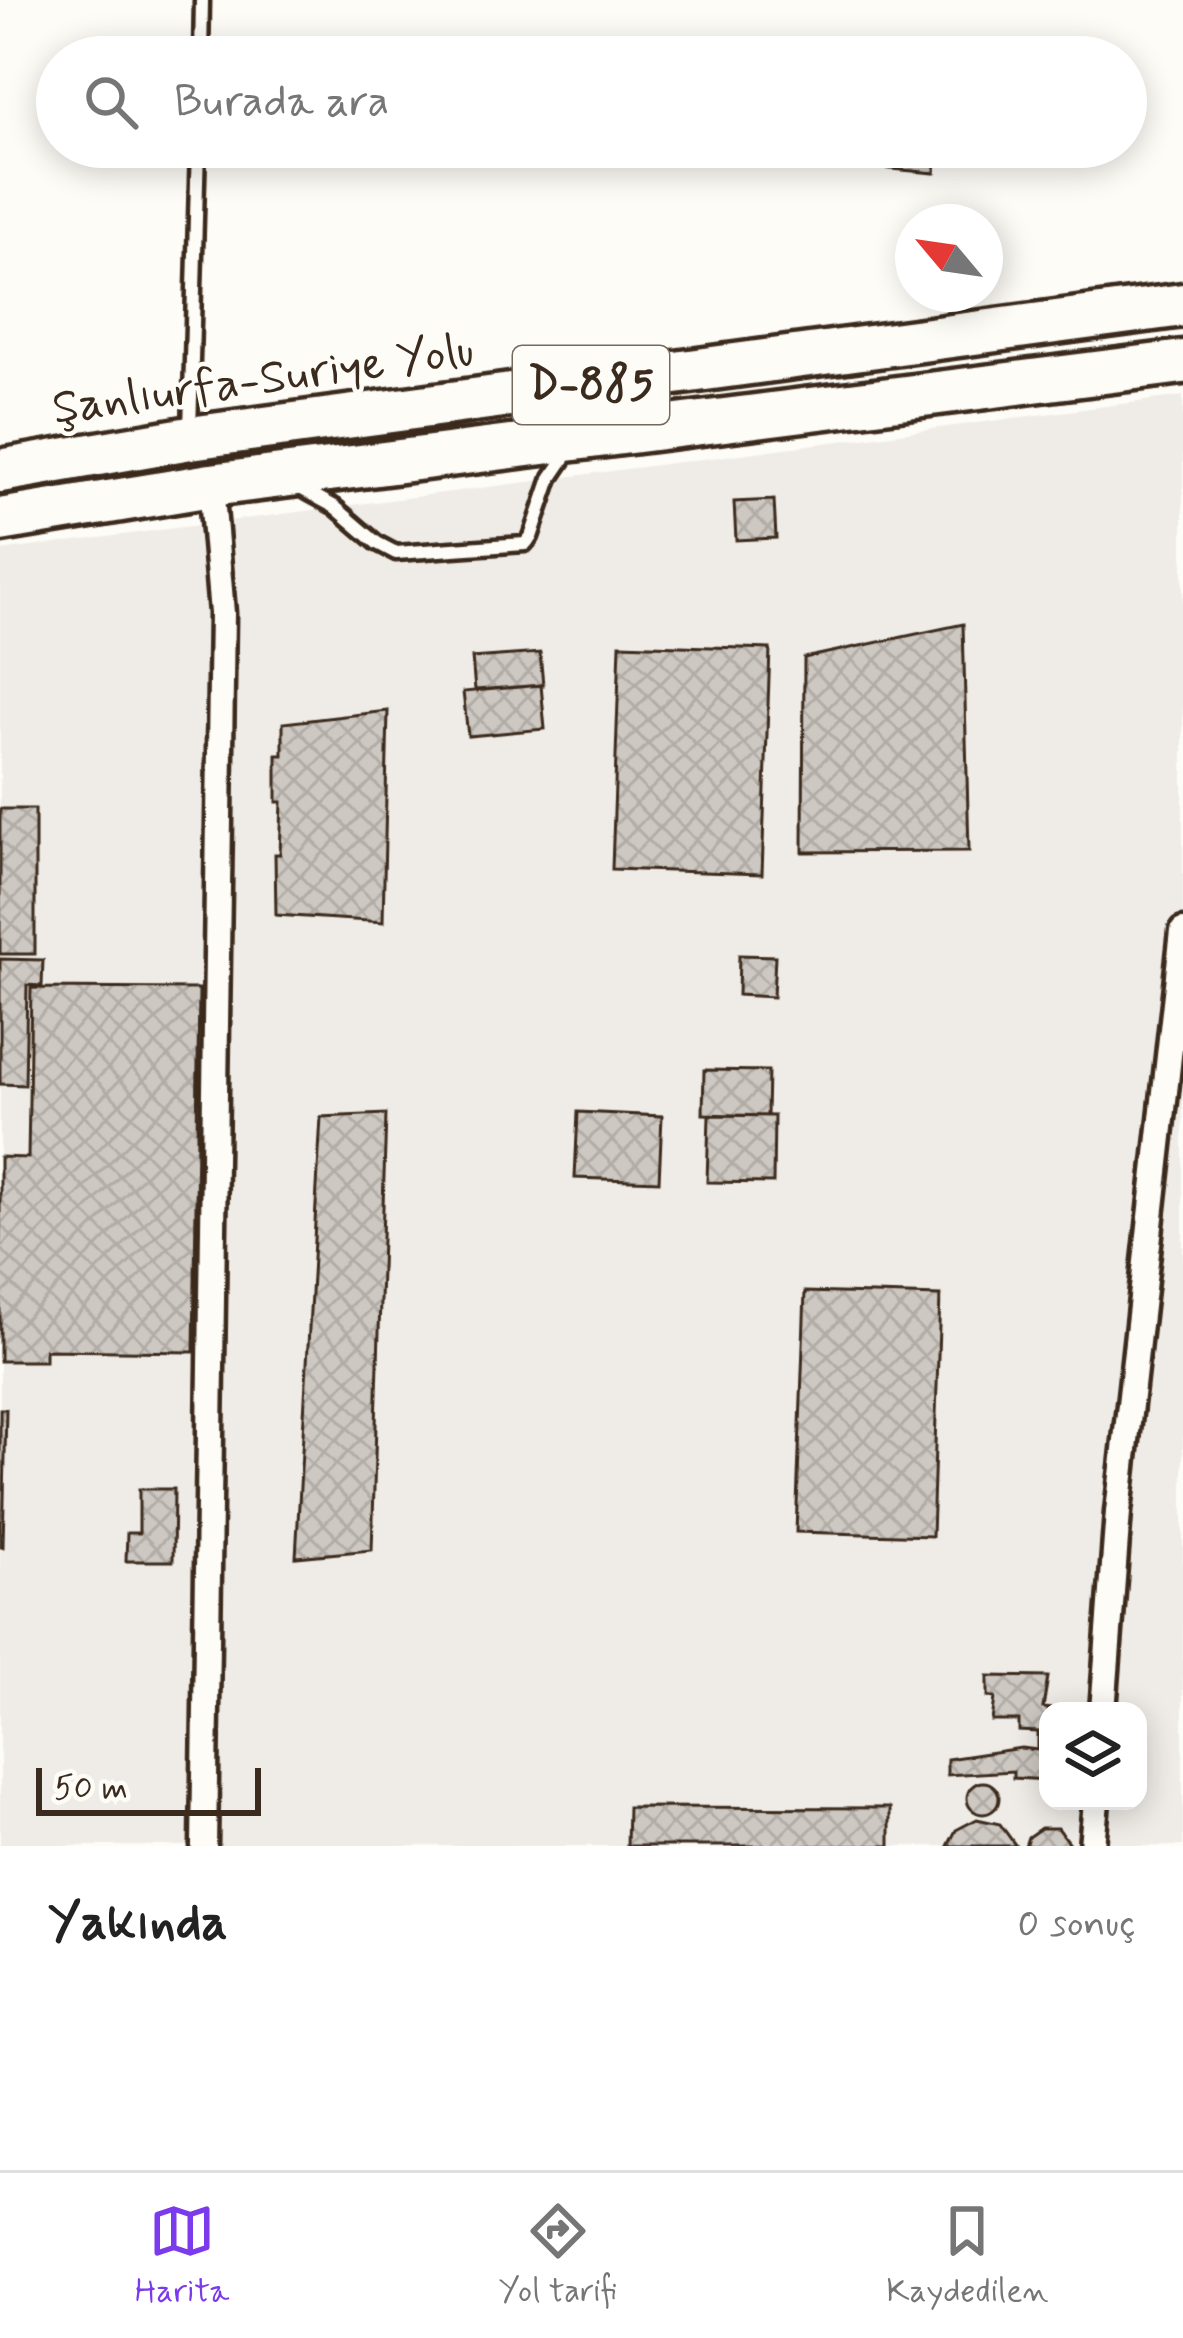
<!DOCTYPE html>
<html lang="tr">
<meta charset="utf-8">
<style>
:root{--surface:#fff;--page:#f6f6f6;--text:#222;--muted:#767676;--line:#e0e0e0;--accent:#7c3aed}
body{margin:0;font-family:Mynerve,sans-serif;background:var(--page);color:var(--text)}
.controls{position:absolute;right:36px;bottom:36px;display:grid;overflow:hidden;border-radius:24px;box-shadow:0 6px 30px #0003}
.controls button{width:108px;height:108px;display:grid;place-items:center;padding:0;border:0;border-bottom:3px solid var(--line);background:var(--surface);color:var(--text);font:60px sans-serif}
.compass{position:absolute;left:895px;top:204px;width:108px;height:108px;border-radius:50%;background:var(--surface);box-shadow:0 6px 30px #0003;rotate:299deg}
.scale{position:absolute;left:36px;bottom:30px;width:225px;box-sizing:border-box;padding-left:12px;border:6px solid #3b2a1e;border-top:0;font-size:33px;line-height:42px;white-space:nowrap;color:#3b2a1e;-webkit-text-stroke:9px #fdfcf7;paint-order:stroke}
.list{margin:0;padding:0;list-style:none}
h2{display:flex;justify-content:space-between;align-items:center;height:156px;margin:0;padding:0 48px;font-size:51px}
h2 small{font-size:39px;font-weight:400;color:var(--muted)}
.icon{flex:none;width:66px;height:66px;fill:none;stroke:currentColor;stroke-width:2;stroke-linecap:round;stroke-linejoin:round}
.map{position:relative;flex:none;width:1183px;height:1846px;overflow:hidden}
.search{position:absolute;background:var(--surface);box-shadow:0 6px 30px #0003;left:36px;right:36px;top:36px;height:132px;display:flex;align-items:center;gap:30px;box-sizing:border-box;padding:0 42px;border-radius:66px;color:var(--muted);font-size:45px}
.sheet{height:324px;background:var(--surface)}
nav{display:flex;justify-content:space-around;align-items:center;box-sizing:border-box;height:168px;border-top:3px solid var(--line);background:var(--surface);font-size:33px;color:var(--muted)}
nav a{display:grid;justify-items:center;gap:6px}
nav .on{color:var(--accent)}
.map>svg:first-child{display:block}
.built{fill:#efece7;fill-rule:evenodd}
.building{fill:url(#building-cross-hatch);stroke:#3b2a1e;stroke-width:3}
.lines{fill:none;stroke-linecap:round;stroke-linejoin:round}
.lane-casing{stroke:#3b2a1e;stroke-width:21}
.street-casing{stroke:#3b2a1e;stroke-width:33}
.highway-casing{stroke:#3b2a1e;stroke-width:51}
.lane{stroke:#fdfcf7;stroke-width:12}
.street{stroke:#fdfcf7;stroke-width:24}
.highway{stroke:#fdfcf7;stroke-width:42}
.labels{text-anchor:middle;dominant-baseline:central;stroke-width:9;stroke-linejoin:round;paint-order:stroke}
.shield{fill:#fdfcf7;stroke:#75695f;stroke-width:3}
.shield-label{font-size:45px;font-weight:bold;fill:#3b2a1e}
.street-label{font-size:48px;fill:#3b2a1e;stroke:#fdfcf7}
</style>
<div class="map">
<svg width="1183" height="1846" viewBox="0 0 1183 1846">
<defs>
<pattern id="building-cross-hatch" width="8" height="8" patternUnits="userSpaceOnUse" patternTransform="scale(3)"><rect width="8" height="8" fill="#cdc8c2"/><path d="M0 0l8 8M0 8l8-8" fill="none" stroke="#b1aca6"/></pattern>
</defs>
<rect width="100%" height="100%" fill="#fdfcf7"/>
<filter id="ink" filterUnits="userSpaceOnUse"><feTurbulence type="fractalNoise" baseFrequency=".00833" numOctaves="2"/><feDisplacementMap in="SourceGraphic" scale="24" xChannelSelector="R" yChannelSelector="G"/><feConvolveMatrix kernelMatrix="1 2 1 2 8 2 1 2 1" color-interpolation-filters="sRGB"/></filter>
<g filter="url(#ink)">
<path class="built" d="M1183 396V1846H0V551ZM1048 1711H1138V1801H1048Z"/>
<path class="building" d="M882 147H937L935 173 880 168Z
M774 500 776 538 736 540 734 502Z
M963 624 969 851 803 852 804 658Z
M620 644 770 649 762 874 612 869Z
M540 653 543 685 475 690 472 658Z
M541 685 545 729 468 736 463 692Z
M388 711 383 922 276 915 275 854H280L282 802H277V755H283V723Z
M0 809H35V954H0Z
M739 955 775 956 773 997 738 995Z
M0 959 43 960 42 986 27 985 25 1085 0 1084Z
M31 988 199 989 194 1352 45 1350V1361H0V1157L28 1158Z
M704 1070 768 1071 767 1116 703 1114Z
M578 1112 662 1116 659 1181 575 1178Z
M386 1114 372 1550 296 1557 321 1117Z
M709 1115 774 1116 773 1183 707 1182Z
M805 1292 940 1296 932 1536 796 1532Z
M0 1409H6L3 1547H0Z
M139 1489H174L173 1561H126L127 1533H139Z
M988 1676 1048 1677 1043 1708 1053 1709 1048 1711V1780L1013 1778V1771L947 1775V1759L1021 1748 1038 1750V1732L1019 1731V1721H992L995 1698 988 1697Z
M967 1798a16 16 0 1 1 32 0a16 16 0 1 1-32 0Z
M628 1807 890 1808V1846H627Z
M977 1819 1000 1824 1016 1846H948L956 1830Z
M1041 1828H1057L1071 1846H1025L1028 1837Z"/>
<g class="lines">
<defs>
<path id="lane" d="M201 57 202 0
M190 431 198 147
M300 488 335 507 377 543 396 553 525 544 531 537 551 478 570 450"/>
<path id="street" d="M1103 1711 1118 1512 1183 931
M204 1846 222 613 211 485
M1092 1846 1096 1801"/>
<path id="highway" d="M0 471 190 438 1183 305
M0 520 211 485 1183 362"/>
</defs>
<use href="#lane" class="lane-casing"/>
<use href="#street" class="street-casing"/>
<use href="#highway" class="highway-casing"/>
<use href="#lane" class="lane"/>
<use href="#street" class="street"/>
<use href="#highway" class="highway"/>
</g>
</g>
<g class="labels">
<rect class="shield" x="513" y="346" width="156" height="78" rx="9"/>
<g class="shield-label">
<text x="591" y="385">D-885</text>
</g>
<g class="street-label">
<text transform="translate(263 380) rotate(-8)">Şanlıurfa-Suriye Yolu</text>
</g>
</g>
</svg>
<div class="controls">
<button><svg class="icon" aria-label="layers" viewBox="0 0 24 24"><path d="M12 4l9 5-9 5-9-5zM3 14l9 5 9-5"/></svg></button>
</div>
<svg class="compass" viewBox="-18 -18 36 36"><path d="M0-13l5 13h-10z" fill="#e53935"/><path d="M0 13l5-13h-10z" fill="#767676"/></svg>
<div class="scale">50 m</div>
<div class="search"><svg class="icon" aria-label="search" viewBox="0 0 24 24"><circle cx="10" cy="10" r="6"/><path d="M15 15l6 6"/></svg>Burada ara</div>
</div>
<section class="sheet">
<h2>Yakında<small>0 sonuç</small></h2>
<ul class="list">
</ul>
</section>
<nav>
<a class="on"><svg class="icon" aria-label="map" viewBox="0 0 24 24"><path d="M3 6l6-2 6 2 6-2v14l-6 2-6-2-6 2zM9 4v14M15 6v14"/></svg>Harita</a>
<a><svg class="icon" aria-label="directions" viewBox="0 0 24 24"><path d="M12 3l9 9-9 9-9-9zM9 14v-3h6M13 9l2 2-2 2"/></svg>Yol tarifi</a>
<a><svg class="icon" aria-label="saved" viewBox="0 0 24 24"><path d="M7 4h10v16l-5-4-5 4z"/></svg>Kaydedilen</a>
</nav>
